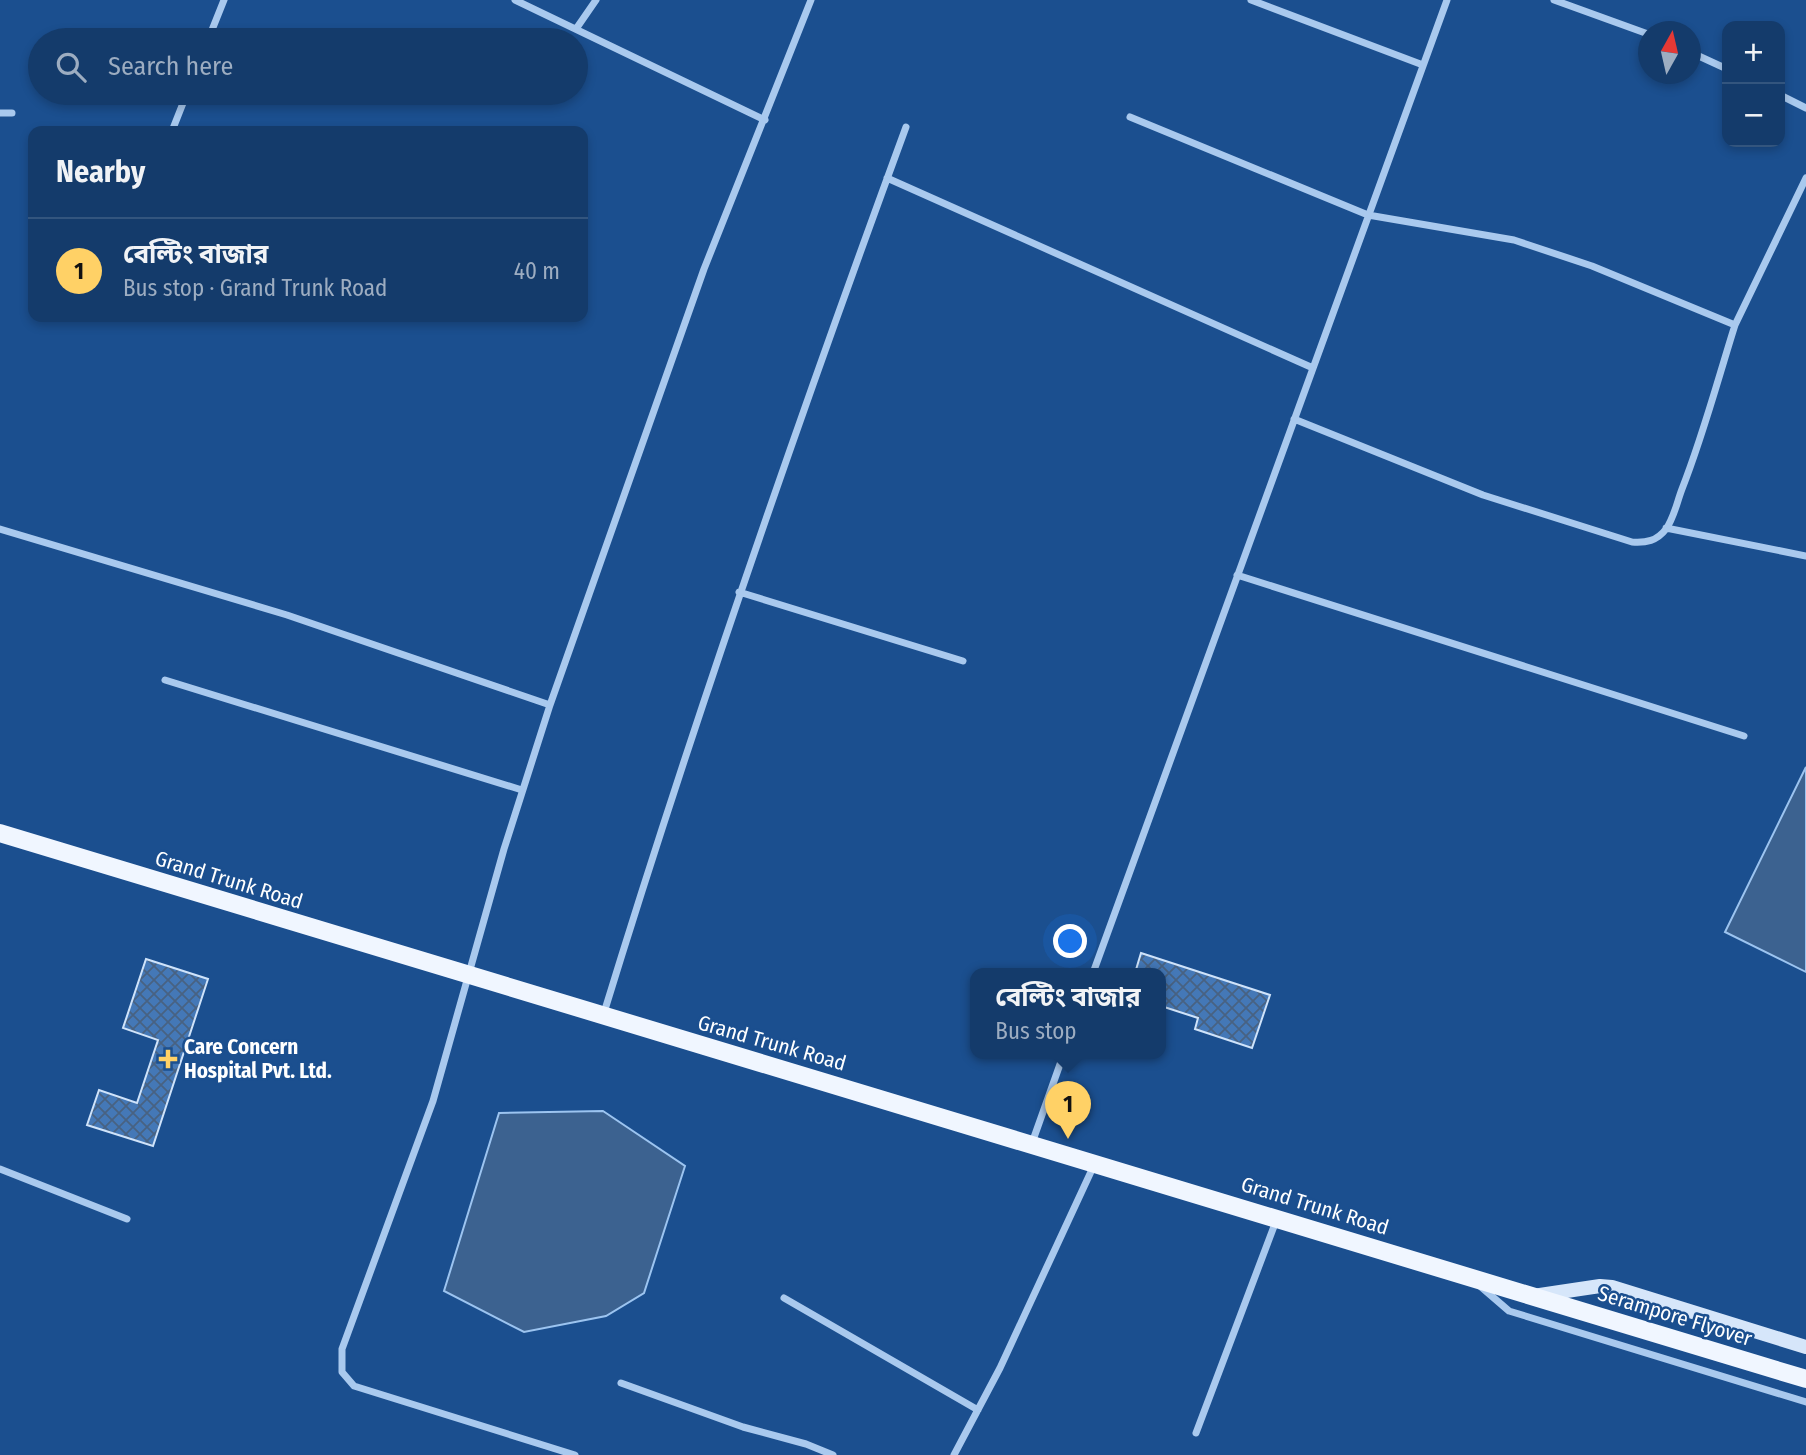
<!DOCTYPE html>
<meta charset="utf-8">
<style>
:root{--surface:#143b6b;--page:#214673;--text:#f1f3f6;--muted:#9dadc1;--line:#33557e;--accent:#ffd166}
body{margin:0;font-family:"Fira Sans Condensed","Noto Sans Bengali",sans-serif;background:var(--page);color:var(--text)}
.controls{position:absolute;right:21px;top:21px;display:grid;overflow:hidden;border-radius:14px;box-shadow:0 4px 10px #0003}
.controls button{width:63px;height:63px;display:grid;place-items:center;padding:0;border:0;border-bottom:2px solid var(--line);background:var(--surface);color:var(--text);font:35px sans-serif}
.compass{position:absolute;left:1638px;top:21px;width:63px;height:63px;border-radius:50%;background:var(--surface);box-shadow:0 4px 10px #0003;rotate:8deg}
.you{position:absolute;left:1071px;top:942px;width:24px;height:24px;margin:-18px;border:5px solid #fff;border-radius:50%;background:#1a73e8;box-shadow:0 0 0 10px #1a73e833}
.badge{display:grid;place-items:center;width:46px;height:46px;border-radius:50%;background:var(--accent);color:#111;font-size:23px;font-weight:700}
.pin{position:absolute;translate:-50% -58px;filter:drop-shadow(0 2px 4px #0008)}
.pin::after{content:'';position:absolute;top:37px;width:24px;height:21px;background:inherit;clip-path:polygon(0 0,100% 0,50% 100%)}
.popup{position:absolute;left:970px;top:968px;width:196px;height:91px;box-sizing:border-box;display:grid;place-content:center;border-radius:14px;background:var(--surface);filter:drop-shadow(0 2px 5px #0005);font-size:23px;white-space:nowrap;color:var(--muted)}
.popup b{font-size:26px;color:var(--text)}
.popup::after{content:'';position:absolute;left:50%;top:100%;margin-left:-14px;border:14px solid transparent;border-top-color:var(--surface)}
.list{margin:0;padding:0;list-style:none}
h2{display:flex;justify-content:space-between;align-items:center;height:91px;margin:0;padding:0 28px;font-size:30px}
h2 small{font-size:23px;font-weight:400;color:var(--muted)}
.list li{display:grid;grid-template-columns:46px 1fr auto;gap:21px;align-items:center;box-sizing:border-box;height:105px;padding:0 28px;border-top:2px solid var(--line)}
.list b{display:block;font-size:26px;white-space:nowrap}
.list p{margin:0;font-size:23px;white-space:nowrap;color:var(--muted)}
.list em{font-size:23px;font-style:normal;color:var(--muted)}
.icon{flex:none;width:38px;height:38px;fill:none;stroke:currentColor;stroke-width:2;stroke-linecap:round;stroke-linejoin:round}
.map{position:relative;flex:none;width:1806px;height:1455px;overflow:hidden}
.search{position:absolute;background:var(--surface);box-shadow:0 4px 10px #0003;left:28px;top:28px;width:560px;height:77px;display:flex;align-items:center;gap:18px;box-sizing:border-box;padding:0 24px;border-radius:38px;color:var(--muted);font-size:26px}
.panel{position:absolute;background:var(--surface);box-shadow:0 4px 10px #0003;left:28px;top:126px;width:560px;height:196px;border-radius:14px}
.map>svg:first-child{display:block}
.water{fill:#3c6290;stroke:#9cc4f0;stroke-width:2}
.building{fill:url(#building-cross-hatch);stroke:#cfe3fa;stroke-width:2}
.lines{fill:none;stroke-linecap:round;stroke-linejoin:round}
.street{stroke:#a9c9ee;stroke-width:7}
.secondary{stroke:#d6e6fa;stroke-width:14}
.primary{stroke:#f0f6ff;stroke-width:18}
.poi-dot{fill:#ffd166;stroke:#1b4f8f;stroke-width:2.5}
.labels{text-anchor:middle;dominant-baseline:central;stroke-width:5;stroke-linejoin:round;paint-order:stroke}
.street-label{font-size:21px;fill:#fff;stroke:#1b4f8f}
.poi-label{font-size:21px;font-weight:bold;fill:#fff;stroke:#1b4f8f;text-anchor:start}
</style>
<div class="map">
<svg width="1806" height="1455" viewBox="0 0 1806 1455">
<defs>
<pattern id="building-cross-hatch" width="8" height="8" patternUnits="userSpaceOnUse" patternTransform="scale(1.75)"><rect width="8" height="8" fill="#4478b7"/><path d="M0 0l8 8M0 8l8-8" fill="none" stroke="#486282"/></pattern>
</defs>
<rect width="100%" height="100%" fill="#1b4f8f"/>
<path class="water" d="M1806 767V972L1725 932Z
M603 1111 685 1166 644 1293 606 1316 524 1332 444 1291 499 1113Z"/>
<path class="building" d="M1141 953 1270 995 1252 1048 1195 1029 1198 1018 1161 1006V973H1135Z
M146 959 208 979 153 1146 87 1125 99 1090 137 1103 158 1040 123 1028Z"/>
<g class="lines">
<path class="street" d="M515 0 765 120
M1251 0 1423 65
M1554 0 1648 34
M576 29 596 0
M208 40 224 0
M1690 52 1727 69
M1780 95 1806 108
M0 113H12
M1130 117 1368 215 1514 240 1592 266 1735 325 1806 178
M172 131 187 93
M887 178 1313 368
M1294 419 1483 495 1632 542C1646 543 1657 541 1666 529 1674 518 1677 502 1682 489 1703 436 1718 379 1735 325
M1666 528 1806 556
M0 529 287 615 550 705
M1237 575 1744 736
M739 592 963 661
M165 680 522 790
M1093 973 1447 0
M603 1016C695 716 798 421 906 127
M1032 1143 1064 1053
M0 1169 127 1219
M1480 1286 1509 1311 1806 1402
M784 1298 978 1410
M621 1383 743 1427 806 1444 833 1455
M1196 1433 1276 1221
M575 1455 354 1386 342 1372V1349L433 1101 504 849 550 705 704 269 811 0
M954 1455 1000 1368 1095 1163"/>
<path class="secondary" d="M1533 1296 1600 1286 1612 1287 1806 1347"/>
<path class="primary" d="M0 833 1806 1379"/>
</g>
<path class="poi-dot" d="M164.5 1048.5h7v7h7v7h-7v7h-7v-7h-7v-7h7z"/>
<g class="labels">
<g class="street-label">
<text transform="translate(229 880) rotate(17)">Grand Trunk Road</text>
<text transform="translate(772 1043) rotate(16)">Grand Trunk Road</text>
<text transform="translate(1315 1206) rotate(17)">Grand Trunk Road</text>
<text transform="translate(1675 1316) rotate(17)">Serampore Flyover</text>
</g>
<g class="poi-label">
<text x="184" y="1047">Care Concern<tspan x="184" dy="24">Hospital Pvt. Ltd.</tspan></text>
</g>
</g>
</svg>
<div class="controls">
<button>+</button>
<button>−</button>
</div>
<svg class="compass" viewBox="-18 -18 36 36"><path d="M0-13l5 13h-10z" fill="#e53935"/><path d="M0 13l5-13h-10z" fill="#9dadc1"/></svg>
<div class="you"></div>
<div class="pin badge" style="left:1068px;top:1139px">1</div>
<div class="popup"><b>বেল্টিং বাজার</b>Bus stop</div>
<div class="search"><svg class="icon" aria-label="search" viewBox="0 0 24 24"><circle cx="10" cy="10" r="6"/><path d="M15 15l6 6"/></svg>Search here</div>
<section class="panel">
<h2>Nearby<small></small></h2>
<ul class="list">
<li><span class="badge">1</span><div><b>বেল্টিং বাজার</b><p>Bus stop · Grand Trunk Road</p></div><em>40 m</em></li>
</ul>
</section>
</div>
